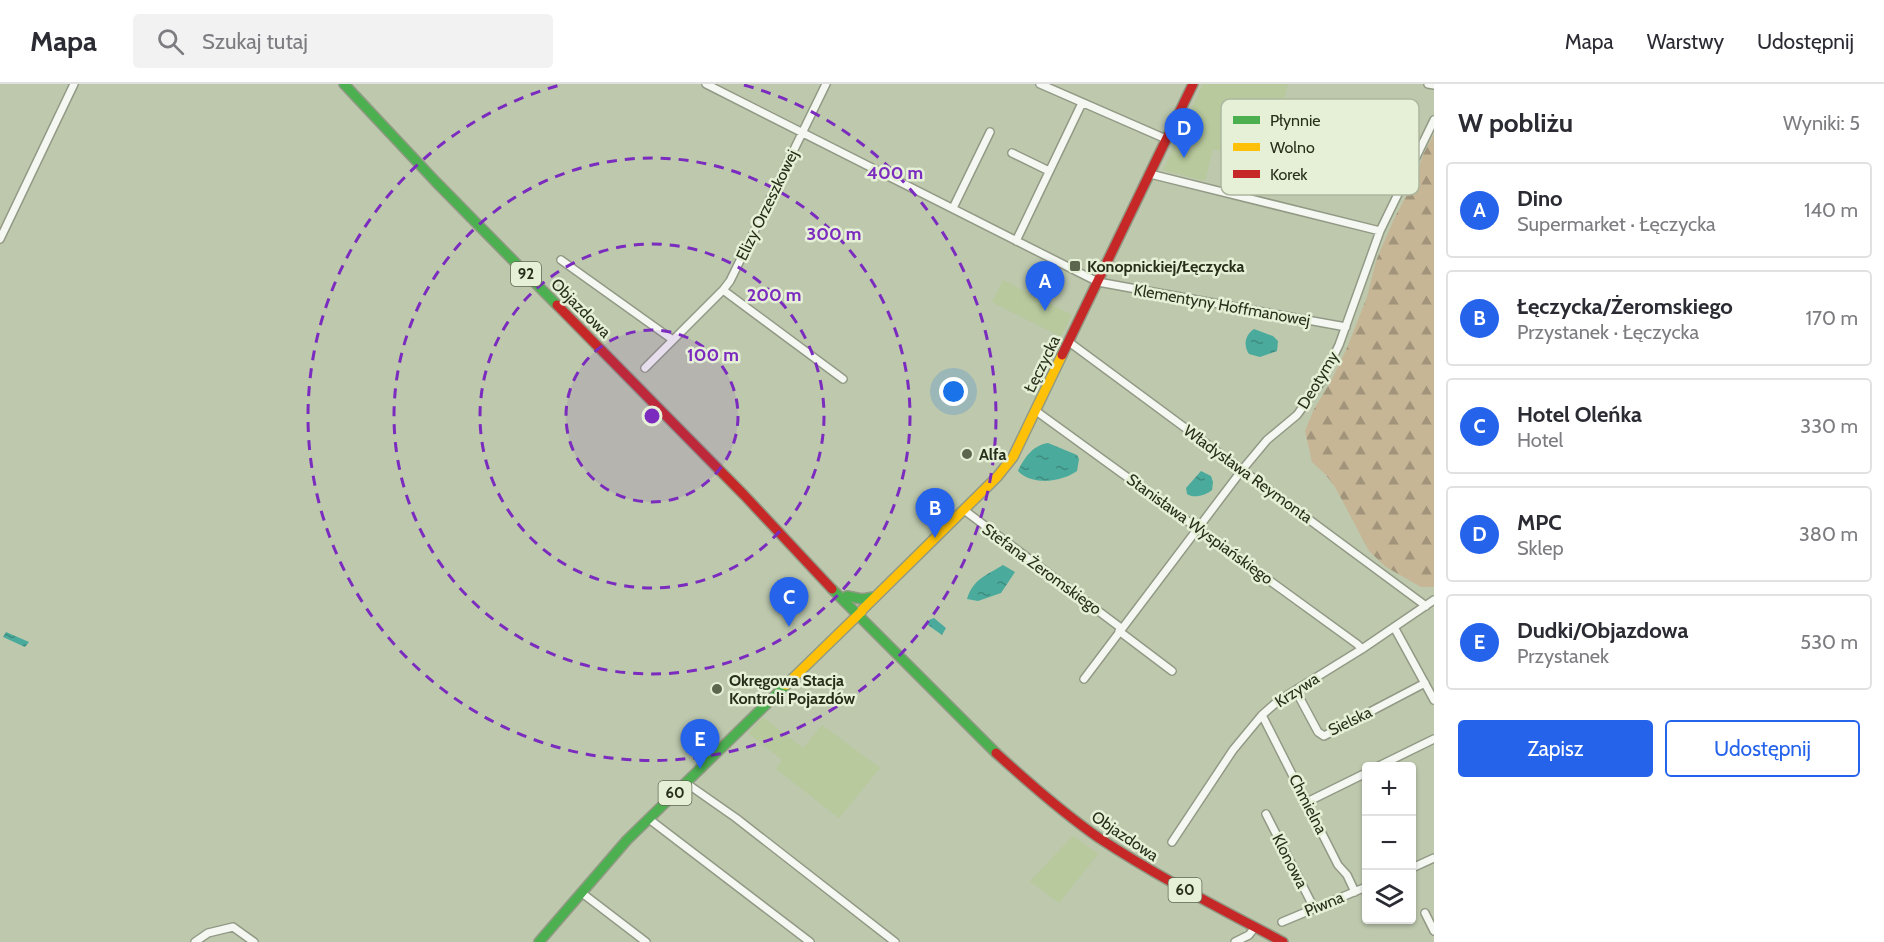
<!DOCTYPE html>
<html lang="pl">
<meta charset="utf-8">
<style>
:root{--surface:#fff;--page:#f2f2f3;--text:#2b2b33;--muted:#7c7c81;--line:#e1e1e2;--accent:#2563eb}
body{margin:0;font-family:Cabin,sans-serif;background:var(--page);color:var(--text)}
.controls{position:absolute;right:18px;bottom:18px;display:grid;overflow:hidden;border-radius:6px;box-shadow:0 2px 4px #0004}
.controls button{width:54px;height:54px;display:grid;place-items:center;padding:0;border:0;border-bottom:2px solid var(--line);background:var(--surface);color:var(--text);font:30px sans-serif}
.you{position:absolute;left:954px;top:308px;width:21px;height:21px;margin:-15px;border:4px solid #fff;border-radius:50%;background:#1a73e8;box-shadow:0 0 0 9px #1a73e833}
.badge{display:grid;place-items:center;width:39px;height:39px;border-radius:50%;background:var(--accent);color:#fff;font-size:20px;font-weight:700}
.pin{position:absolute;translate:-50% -50px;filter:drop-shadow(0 2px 3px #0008)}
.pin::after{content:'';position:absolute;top:32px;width:21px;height:18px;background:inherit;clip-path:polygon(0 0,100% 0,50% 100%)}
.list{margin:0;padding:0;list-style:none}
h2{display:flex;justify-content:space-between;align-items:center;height:78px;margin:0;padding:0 24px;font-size:26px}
h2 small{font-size:20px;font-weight:400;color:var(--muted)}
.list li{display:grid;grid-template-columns:39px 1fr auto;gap:18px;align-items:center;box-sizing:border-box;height:96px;margin:0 12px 12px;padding:0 12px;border:2px solid var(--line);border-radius:6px}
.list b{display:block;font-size:22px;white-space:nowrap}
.list p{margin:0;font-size:20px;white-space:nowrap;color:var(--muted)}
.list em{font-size:20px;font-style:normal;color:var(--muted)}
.actions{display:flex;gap:12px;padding:18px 24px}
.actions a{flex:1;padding:14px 0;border:2px solid var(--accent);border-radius:6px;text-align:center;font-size:21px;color:var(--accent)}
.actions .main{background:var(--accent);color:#fff}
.icon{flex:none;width:33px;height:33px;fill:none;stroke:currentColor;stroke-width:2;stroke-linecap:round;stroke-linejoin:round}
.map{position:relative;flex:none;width:1434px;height:858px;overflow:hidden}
header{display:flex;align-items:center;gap:36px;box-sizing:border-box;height:84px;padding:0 30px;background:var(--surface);border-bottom:2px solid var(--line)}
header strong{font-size:28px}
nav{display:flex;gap:33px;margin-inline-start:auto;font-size:21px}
.search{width:420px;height:54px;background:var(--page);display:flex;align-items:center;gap:15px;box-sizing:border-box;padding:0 21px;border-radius:6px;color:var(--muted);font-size:22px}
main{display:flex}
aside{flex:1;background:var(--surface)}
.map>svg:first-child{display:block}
.built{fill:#b8c99d}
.forest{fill:url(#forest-firs)}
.water{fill:url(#water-ripples)}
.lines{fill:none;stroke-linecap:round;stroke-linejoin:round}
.street-casing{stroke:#929a85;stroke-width:10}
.fast-casing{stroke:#929a85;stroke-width:12}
.slow-casing{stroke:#929a85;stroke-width:12}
.jam-casing{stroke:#929a85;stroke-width:12}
.street{stroke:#f5f7f3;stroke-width:7}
.fast{stroke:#4caf50;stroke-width:9}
.slow{stroke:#ffc107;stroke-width:9}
.jam{stroke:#c62828;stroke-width:9}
.ring{fill:none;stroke:#7b2cbf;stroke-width:3;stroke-dasharray:10 8}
.poi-dot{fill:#5c654e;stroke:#e5f0d6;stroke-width:2}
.labels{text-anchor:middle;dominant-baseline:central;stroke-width:5;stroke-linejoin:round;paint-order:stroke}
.shield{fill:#e5f0d6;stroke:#606953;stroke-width:1.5}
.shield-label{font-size:15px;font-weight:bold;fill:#272f1b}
.street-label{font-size:16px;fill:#272f1b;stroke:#e5f0d6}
.poi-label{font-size:16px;font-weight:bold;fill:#272f1b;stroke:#e5f0d6;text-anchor:start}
.key{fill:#e5f0d6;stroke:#acb69e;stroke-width:1.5}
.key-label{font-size:16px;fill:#272f1b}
.centre{fill:#7b2cbf;stroke:#e5f0d6;stroke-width:3}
.ring-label{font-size:18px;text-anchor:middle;font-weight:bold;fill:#7b2cbf;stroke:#e5f0d6;stroke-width:5;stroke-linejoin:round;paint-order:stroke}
</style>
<header>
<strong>Mapa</strong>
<div class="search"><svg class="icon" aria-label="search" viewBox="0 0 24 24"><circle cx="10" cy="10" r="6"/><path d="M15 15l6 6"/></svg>Szukaj tutaj</div>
<nav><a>Mapa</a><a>Warstwy</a><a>Udostępnij</a></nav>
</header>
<main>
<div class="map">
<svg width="1434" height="858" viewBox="0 0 1434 858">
<defs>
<pattern id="forest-firs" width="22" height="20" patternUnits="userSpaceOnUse" patternTransform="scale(1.5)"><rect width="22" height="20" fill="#c6b696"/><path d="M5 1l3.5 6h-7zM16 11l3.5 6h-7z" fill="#a1947a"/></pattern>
<pattern id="water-ripples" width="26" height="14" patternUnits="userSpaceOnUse" patternTransform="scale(1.5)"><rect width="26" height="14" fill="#4aaa9b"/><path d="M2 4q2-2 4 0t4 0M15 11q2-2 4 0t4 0" fill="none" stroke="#3e8b7e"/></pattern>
</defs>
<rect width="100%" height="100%" fill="#bdc8ad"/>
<path class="built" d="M1203 0H1288L1268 79 1213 65 1205 97 1163 86Z
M1003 196 1072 231 1061 253 992 218Z
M763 633 803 664 822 641 880 684 839 734 776 685 782 676 748 649Z
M1073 752 1098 770 1059 819 1030 797Z"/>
<path class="forest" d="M1434 50V503H1421L1386 483 1369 467 1335 403 1326 391 1312 378 1305 347 1314 325 1330 299 1347 264 1367 213 1376 177 1394 135 1416 93 1423 71Z"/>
<path class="water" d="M1254 245 1273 252 1278 257 1277 267 1260 273 1249 270C1243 261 1245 251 1254 245Z
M1048 359 1077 371 1079 375 1077 387C1062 398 1032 402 1018 387 1024 374 1033 361 1048 359Z
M1201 387 1211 392 1213 398 1212 406C1206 411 1194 415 1187 410L1186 404Z
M1003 481 1015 488 1001 509 978 517 967 515C973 495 987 491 1003 481Z
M934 534 946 544 942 551 928 541 929 536Z
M6 548 29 558 25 563 3 553Z"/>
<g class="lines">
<defs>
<path id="street" d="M706 0 1098 198 1346 243
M1040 0 1166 55
M1428 0 1434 1
M1286 42 1414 75
M1012 69 1049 87
M1150 90 1380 147
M953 124 990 48
M0 155 74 0
M1016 157 1082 19
M561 176 673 256
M723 206 843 295
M1069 258 1426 522
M645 284 723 206 730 197 826 0
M1036 327 1357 560 1362 565
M964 426 1121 544
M1394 543 1434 616
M1119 547 1172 587
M1084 595 1242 386 1267 356 1297 331 1321 298 1339 261 1380 147 1434 36
M1296 607 1318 648 1324 652 1425 599
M1262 631 1338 781 1347 791 1355 808
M1379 682 1434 655
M686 699 736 734 895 858
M1307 718 1366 689
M1266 730 1314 824
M649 735 810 858
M1172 758 1233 666 1262 631 1278 617 1362 565 1434 516
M1412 784 1434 774
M582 809 646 858
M1425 829 1434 847
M1282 838 1366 803
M195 858 208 849 233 843 254 858
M1235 858 1249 851 1255 843"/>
<path id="fast" d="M344 0 436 98 557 221
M832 505 996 669
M847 512 862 515 874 513
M539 858 627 756 786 601"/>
<path id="slow" d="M862 526 997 393 1013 373 1062 271
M786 601 862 527"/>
<path id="jam" d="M557 221 744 411 832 505
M1062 271 1193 0
M996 669C1029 699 1063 729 1099 754 1158 793 1221 825 1283 858"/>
</defs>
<use href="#street" class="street-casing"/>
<use href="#fast" class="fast-casing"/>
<use href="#slow" class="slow-casing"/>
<use href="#jam" class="jam-casing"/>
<use href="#street" class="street"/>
<use href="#fast" class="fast"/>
<use href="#slow" class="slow"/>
<use href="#jam" class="jam"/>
</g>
<circle cx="652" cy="332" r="86" fill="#7b2cbf" fill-opacity=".12"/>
<g class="ring">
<circle cx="652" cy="332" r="86"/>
<circle cx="652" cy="332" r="172"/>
<circle cx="652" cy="332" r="258"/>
<path d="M744 1A344 344 0 1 1 560 1"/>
</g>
<g class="poi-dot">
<rect x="1069" y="176" width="12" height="12" rx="3"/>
<circle cx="967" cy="370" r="6"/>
<circle cx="717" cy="605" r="6"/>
</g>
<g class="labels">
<g class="shield">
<rect x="511" y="178" width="30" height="24" rx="4.5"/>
<rect x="658.5" y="697" width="33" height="24" rx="4.5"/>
<rect x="1168.5" y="794" width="33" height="24" rx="4.5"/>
</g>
<g class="shield-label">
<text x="526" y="190">92</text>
<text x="675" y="709">60</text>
<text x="1185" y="806">60</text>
</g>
<g class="street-label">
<text transform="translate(767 121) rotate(-64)">Elizy Orzeszkowej</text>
<text transform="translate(1222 221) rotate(10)">Klementyny Hoffmanowej</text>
<text transform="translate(581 224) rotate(45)">Objazdowa</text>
<text transform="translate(1042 280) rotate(-64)">Łęczycka</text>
<text transform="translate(1318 296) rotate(-59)">Deotymy</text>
<text transform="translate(1248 390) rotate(36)">Władysława Reymonta</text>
<text transform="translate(1200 445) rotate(36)">Stanisława Wyspiańskiego</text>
<text transform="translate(1042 485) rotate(36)">Stefana Żeromskiego</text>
<text transform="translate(1297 606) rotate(-33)">Krzywa</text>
<text transform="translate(1350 637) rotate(-26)">Sielska</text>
<text transform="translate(1308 720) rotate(63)">Chmielna</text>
<text transform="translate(1125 752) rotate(34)">Objazdowa</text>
<text transform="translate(1290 777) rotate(63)">Klonowa</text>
<text transform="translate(1324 820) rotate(-22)">Piwna</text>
</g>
<g class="poi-label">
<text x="1087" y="182">Konopnickiej/Łęczycka</text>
<text x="979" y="370">Alfa</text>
<text x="729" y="596">Okręgowa Stacja<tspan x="729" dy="18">Kontroli Pojazdów</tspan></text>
</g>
</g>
<rect x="1221" y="15" width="198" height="96" rx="9" class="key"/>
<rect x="1233" y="32" width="27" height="8" fill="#4caf50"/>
<rect x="1233" y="59" width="27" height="8" fill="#ffc107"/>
<rect x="1233" y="86" width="27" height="8" fill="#c62828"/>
<g class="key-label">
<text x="1270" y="42">Płynnie</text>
<text x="1270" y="69">Wolno</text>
<text x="1270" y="96">Korek</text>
</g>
<circle cx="652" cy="332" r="9" class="centre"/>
<g class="ring-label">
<text x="895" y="95">400 m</text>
<text x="834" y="156">300 m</text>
<text x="774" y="217">200 m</text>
<text x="713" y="277">100 m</text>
</g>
</svg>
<div class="controls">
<button>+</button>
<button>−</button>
<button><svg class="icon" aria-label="layers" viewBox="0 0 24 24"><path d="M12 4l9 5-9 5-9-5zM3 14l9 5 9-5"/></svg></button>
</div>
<div class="you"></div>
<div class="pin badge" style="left:1045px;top:227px">A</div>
<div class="pin badge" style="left:935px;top:454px">B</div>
<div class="pin badge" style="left:789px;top:543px">C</div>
<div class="pin badge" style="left:1184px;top:74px">D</div>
<div class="pin badge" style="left:700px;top:685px">E</div>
</div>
<aside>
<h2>W pobliżu<small>Wyniki: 5</small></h2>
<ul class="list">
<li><span class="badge">A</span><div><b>Dino</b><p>Supermarket · Łęczycka</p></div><em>140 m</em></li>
<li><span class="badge">B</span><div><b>Łęczycka/Żeromskiego</b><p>Przystanek · Łęczycka</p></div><em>170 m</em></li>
<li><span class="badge">C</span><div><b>Hotel Oleńka</b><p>Hotel</p></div><em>330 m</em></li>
<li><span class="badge">D</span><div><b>MPC</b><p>Sklep</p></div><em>380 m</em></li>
<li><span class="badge">E</span><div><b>Dudki/Objazdowa</b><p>Przystanek</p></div><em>530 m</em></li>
</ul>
<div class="actions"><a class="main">Zapisz</a><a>Udostępnij</a></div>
</aside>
</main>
